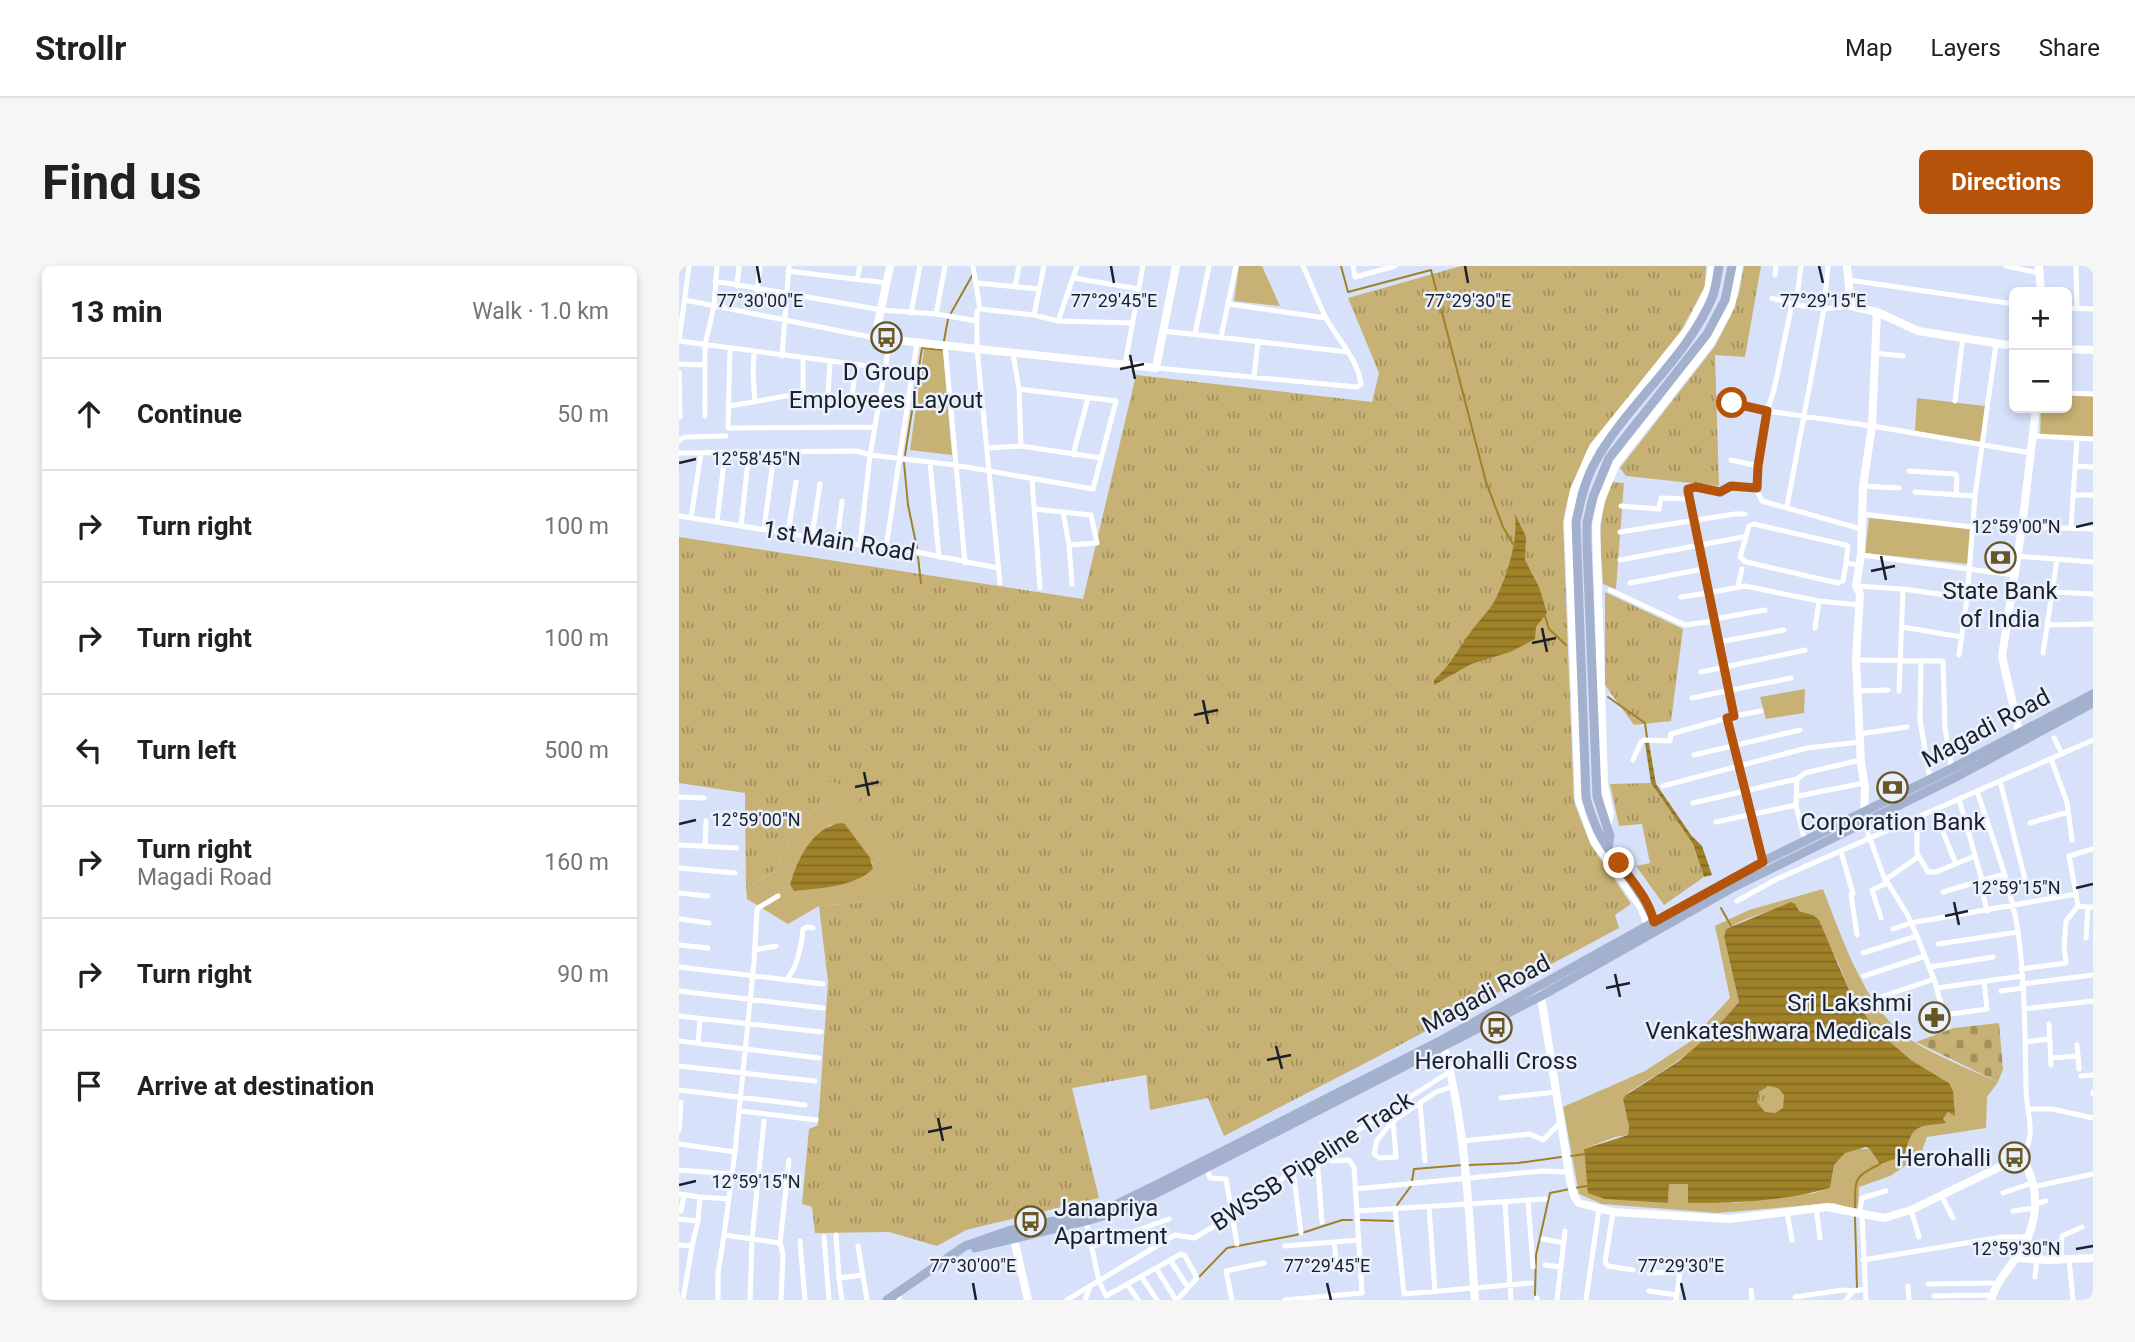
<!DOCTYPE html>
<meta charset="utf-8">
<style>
:root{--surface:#fff;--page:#f6f6f6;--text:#202124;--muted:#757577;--line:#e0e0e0;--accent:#b45309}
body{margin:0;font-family:Roboto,sans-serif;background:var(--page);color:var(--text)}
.controls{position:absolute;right:21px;top:21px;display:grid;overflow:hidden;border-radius:10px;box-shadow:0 4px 10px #0003}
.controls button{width:63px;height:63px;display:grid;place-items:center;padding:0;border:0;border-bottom:2px solid var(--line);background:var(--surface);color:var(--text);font:35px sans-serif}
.stop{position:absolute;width:21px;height:21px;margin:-16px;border:5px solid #b45309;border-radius:50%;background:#fff}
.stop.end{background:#b45309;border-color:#fff;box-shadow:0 2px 7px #0008}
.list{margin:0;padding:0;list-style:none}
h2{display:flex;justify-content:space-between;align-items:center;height:91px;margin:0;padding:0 28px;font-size:30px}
h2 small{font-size:23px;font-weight:400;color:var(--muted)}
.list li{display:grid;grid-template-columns:46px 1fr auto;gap:21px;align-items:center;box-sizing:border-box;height:112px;padding:0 28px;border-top:2px solid var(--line)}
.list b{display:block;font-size:26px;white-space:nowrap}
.list p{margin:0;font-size:23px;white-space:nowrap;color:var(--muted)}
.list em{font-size:23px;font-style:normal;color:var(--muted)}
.icon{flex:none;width:38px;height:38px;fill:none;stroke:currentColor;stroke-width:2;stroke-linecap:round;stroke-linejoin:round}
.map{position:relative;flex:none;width:1414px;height:1034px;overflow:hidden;border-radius:10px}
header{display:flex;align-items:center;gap:42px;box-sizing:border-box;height:98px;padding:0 35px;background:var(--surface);border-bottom:2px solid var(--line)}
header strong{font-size:33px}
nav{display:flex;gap:38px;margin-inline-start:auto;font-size:24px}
.intro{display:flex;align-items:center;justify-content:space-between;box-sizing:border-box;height:168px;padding:0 42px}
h1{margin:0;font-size:49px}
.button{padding:18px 32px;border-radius:10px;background:var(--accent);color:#fff;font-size:24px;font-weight:700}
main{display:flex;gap:42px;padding:0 42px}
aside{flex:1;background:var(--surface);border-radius:10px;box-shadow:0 4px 10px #0003}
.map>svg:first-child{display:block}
.grass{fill:url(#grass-tufts)}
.cemetery{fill:url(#cemetery-stones)}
.green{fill:#c8b174;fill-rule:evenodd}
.water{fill:url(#water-rules);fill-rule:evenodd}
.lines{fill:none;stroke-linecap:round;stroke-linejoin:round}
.stream{stroke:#9f8128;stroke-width:2}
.street{stroke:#fff;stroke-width:5}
.secondary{stroke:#fff;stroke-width:8}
.primary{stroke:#a3b0ce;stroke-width:9}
.route{stroke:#b45309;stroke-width:9}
.ticks{fill:none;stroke:#1b202b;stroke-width:2.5}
.labels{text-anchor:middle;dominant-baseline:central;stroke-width:5;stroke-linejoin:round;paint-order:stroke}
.poi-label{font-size:24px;fill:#1b202b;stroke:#eaf0fc}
.street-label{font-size:24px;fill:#1b202b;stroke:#eaf0fc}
.ticks-label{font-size:18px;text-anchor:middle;fill:#1b202b;stroke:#eaf0fc;stroke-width:5;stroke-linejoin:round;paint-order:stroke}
</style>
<header>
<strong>Strollr</strong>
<nav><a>Map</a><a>Layers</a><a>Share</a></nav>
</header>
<div class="intro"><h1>Find us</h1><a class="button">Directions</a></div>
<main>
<aside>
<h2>13 min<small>Walk · 1.0 km</small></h2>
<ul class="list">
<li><svg class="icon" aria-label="ahead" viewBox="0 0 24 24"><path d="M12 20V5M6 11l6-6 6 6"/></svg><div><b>Continue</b></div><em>50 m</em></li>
<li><svg class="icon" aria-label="right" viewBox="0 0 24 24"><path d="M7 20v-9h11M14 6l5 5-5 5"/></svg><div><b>Turn right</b></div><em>100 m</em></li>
<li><svg class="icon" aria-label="right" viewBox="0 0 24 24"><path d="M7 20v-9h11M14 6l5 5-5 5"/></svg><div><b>Turn right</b></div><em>100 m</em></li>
<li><svg class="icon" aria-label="left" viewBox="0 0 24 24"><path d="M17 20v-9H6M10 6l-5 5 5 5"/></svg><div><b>Turn left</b></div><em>500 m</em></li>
<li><svg class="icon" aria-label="right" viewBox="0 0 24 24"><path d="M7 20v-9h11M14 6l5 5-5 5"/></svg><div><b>Turn right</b><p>Magadi Road</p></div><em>160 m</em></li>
<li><svg class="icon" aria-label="right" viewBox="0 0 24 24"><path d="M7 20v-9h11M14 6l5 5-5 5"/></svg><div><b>Turn right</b></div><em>90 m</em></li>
<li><svg class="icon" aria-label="arrive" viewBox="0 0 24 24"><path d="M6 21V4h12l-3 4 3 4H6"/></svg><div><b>Arrive at destination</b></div></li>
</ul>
</aside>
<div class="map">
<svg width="1414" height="1034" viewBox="0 0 1414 1034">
<defs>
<pattern id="grass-tufts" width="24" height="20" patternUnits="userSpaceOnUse" patternTransform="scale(1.75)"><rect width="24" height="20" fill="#c8b174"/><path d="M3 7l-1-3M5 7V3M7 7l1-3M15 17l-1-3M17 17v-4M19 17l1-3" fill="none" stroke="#a2905f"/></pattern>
<pattern id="cemetery-stones" width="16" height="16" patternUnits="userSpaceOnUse" patternTransform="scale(1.75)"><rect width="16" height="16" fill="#c8b174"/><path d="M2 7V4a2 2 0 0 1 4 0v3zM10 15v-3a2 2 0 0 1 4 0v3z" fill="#a2905f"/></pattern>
<pattern id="water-rules" width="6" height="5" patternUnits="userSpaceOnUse" patternTransform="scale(1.75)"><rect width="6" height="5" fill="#9f8128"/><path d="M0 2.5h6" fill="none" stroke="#816923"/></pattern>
</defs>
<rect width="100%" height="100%" fill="#d7e2fa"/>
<path class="grass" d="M782 0H1027L1026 20 1002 65 908 184 889 232 884 256 895 536 911 577 952 638 936 649 940 662 702 789 545 870 529 832 471 844 467 809 393 822 420 932 287 964 258 980 210 966 136 967 133 941 123 938 130 863 139 859 149 716 140 640 191 636 235 621 134 511 145 537 119 556 97 604 67 622 66 527 0 517V271L404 333 457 109 693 136 700 107 669 32Z
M1065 0H1082L1066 91 1036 89 1040 220 947 210 941 202 1036 80 1051 51 1060 27Z
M934 216 945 217 937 323 924 318C922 280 916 252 934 216Z
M926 326 1004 363 992 455 955 459 926 419Z
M972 517 1014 578 1025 611 985 639 957 600 971 597 963 558 940 560 931 518Z
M1078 834a14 14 0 1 1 28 0a14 14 0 1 1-28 0Z"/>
<path class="cemetery" d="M1320 757 1324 803 1319 816 1237 776 1275 762Z"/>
<path class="green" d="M560 0H583L601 40 555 35Z
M245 83 264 85 273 189 231 184Z
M1388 129 1414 130V174L1361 172 1362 142H1388Z
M1238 132 1306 140 1302 176 1236 165Z
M1190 252 1293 263 1290 298 1186 287Z
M1126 423 1125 447 1087 453 1081 431Z
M133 511 172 521 236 621 192 636 140 640 109 658 68 633 67 622 97 604 119 556 145 537ZM166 558 194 598 156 619 115 625 111 619C118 593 132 577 151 559Z
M1144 623C1162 669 1187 746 1232 774 1259 791 1290 803 1319 816L1308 831 1307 862 1248 871 1241 890 1211 910 1180 921 1179 945 1155 937 1039 947 923 938 900 928 884 841 966 805 1009 777 1051 732 1036 660 1070 644ZM1112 637 1120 645 1134 649 1159 696 1170 724 1195 762 1232 794 1270 817 1275 849 1269 846 1264 853 1266 857 1238 861 1232 867 1191 883H1178L1166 887 1155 899 1151 922 1135 927 1054 937 1010 918H990L989 936 910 927 905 883 936 871 949 869 950 861 944 833 950 826C990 801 1034 776 1060 736L1045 671 1047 663 1065 654Z"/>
<path class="water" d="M836 248 847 271 846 294 860 321 868 347 857 361 856 373 831 386 792 398 755 419V414C772 399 778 384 791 367 799 355 811 345 817 332 829 308 839 275 836 248Z
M966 477H970L977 518 1012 569 1023 580 1033 609 1025 611 1014 578 972 517Z
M162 557 166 558 191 592 194 603C175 621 141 622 115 625L111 619C118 593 134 561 162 557Z
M1112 636 1116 638 1120 645 1134 649 1140 654 1170 724 1195 762 1232 794 1270 817 1274 825 1276 850 1269 846 1264 853 1267 857C1239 861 1234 857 1226 887L1219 892 1201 898 1191 883 1187 881 1166 887 1155 899 1151 922C1106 935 1056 937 1009 937V918H990L989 937 926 933 909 927 905 883 949 869 950 861 944 833 947 829 1000 795 1034 766 1060 736 1045 671 1047 663ZM1089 820 1099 822 1105 829 1104 842 1096 847 1086 846 1078 836 1080 826Z"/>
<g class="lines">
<path class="stream" d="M662 0 669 26 752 4 807 216 824 261 834 278
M272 47 294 8
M265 75 269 53
M226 189 243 82 263 84
M225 197 229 239 238 282
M239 291 242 317
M866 350 870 363 887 379
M929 431 966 457 969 479
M1042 642 1052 660
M892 890 906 888
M790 899 839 897 882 891
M733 915 735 903 784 899
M896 922 908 920
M718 939 732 920
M1176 942C1177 912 1173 912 1201 898
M1176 951 1178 1022
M682 954 716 955
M519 1012 548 982 617 969 663 954H673
M856 1029 857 989 871 927 891 923"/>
<path class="street" d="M294 0 301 43
M674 0 676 11 716 0
M1327 0 1360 7
M1397 0 1398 43
M109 5 208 17
M1096 9 1097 0
M395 12 460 23
M178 13 181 0
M1170 14 1335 38
M36 15 203 44 257 48 298 55
M298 17 360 23
M58 20 60 0
M336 21 340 0
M78 24 81 0
M1093 32 1113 38
M6 34 196 72
M550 38 647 52
M1117 39 1122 0
M1172 40 1145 43 1113 38 1095 124 1088 145 1079 200 1078 225 1083 235 1182 263
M1388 42 1414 43
M232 47 241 0
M257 48 266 0
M355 49 365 0
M379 55 398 0
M485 65 669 86
M516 68 530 0
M542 71 557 0
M0 75 205 102
M0 75 10 0
M266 79 286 297
M51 83 49 162 196 161
M75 86 74 108 76 136
M334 87 340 123 342 180
M1195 87 1224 90
M103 90 110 0
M0 98 26 99
M446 98 464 0
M477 102 678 121 682 118C679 92 657 72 646 50 638 34 632 17 624 0
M0 106 1 151
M575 111 579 75
M1388 127 1414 128
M1276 135 1284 71
M1053 137 1088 145 1193 160 1352 187
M172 138 177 99
M51 140 124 127V93
M148 142 151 96
M26 150V79L35 40 38 0
M1355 170 1414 173
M0 175 1 173 6 171 47 170
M308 182 342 180 422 192
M0 187 178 185 191 189 276 199 414 223 437 135 340 123
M394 189 409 132
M1052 194 1079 200
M251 196 260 291
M1397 200 1414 201
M1230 205 1276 208 1278 211 1277 229
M353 213 361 322
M1184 220 1220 222
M1236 226 1296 230
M1395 229H1414
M942 240 980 243 982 232 1010 233
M1108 240 1145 43 1149 0
M355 243 412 249 418 277 390 279 393 318
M384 246 390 279
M1183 248 1293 261
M0 250 181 279 223 283 319 302
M12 252 22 187
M38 256 46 187
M62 260 70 186
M1343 261 1414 263
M1392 261 1398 173
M85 263 94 196
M941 266 1056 248H1066
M109 267 117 216
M133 271 141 218
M158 275 163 235
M181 279 191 189 211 74
M207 282 238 76
M1182 289 1335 309
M1337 290 1414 296
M941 294 1064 271
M1167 297 1164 315 1159 317 1067 296 1061 291 1070 260 1075 258 1166 279 1169 280 1167 297 1180 299
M321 317 298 83V45L301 43 355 49 379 55 454 57
M951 317 1024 303
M1059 320 1063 303
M1177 320 1224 323 1288 332
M931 324 1006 359 1036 355
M1374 326 1414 328
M1002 331 1029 327 1013 254 1009 223 1017 221 1041 226 1052 220 1078 222
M1035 353 1086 344
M1370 359 1414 358
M1223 361 1283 371
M1136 362 1140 335
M1040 376 1105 364
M1364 387 1378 293
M1280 389 1288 332 1296 230 1317 78
M1177 394 1264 395 1266 462 1273 504
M1242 395 1241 454 1251 513
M1022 406 1126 384
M1178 425 1209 424
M1220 425 1224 323
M1013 432 1112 412
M1055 450 1082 445
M1048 452 1085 595
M1180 468 1228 461
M1375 472 1383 488
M1015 489 1121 464
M1372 493 1388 536 1393 574
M954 494 962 476 965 474 991 475 992 468 1055 450 1029 327 1066 320 1140 335 1181 339
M1118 513 1117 539 1126 576
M1321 515 1348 621
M984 520 1128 482 1181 476
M1298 525C1313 571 1331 617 1339 665 1346 716 1346 769 1347 821 1347 852 1359 862 1343 893
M1119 530 1185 517
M0 531 25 532
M1280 533 1303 614
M1014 537 1118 513 1126 507 1181 494
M1255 544 1277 598
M1238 552V587L1249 606H1257L1296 590
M1037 556 1117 539
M1185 556 1204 609 1228 648 1238 670 1256 716 1268 761
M1351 557 1389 546
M0 579 58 582
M26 580 27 555
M1162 585 1174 628H1172L1178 669
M0 602 56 607
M1206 614 1239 591
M1264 626 1325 608
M0 627 29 630
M1304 628 1308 645
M1397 628 1390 590 1414 583
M1058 635 1098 613 1414 474
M1202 652 1193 624 1208 617
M0 653 30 657
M1214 663 1232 657 1397 628 1399 640 1409 641
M1407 672 1409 641H1414
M1259 678 1339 666
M0 679 29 682
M76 684 97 680
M1184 687 1238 670
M0 701 144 718
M1251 701 1314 691
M1342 703 1387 697 1385 680 1387 655 1399 640
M1185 710 1246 690
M107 714C118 703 123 678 124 663L128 661 134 662
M1343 718 1414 709
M1258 722 1343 710
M0 725 144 742
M1322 725 1344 722
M1199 732 1255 713
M1345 743 1414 735
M1265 749 1308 743 1305 715
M0 750 142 766
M1370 758 1372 799
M0 775 140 792
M1346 776 1370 773
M19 777 21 753
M1399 790 1400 803
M1372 792 1399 790 1398 779
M0 800 136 815
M1402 810 1414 809
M0 824 126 839
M1414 826V828
M822 832 877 826
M741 837 746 895
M1349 843H1373L1414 852
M61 845 137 854
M713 856 698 874 695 888 701 892 717 891 714 855 757 826 775 820
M0 864 2 836
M783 875 851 868 864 874 882 856
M0 878 56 886 45 969 101 977 104 988 102 1034
M56 886 75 696 78 645 79 642 99 630
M528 901 531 912 547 913 558 978
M0 904 53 908
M614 904 622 967
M1354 921 1414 908
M676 923 863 905 890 906
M1324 927 1353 917
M0 928 21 931
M1262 929 1274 952
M849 934 854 1001
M826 936 832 1034
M1356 938 1367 935
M750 941 756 1025
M1137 941 1141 972
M716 943 725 1028 852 1017
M1232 944 1240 971
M2 945 5 929
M678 945 866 933
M1334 945 1356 942
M934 946 926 996 929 1000 954 1004
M1108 946 1113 974
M1180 948 1183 932 1207 925
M1183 949 1187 1034
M0 953 19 955 21 931 50 933
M407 955 420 1015 427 1030 502 988 506 990 518 1012 498 1034
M157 969 160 1012
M145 971 150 1034
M864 973 885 977
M121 975 126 1034
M655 976 658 1003
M101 977 110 894
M0 979 13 980 4 1034
M13 980 19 955
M179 980 188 1034
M606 980 680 974
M412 981 490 953
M1382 993 1383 970 1403 961
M1390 993 1394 1034
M491 994 509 1021
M1184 994 1323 971H1349
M866 999 882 1001
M477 1002 497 1034
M970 1007 1001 1006 997 1034
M462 1010 478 1034
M1356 1011 1358 993
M448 1018 459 1034
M1249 1018 1318 1017
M1229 1020 1230 1034
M1072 1024 1073 1034
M970 1025 998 1029
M1255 1030 1313 1029
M1116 1031 1164 1024 1174 1025
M220 1032V1034
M858 1032V1034
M39 1034V1008L45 969
M71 1034 73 973 85 855
M163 1034 160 1012 184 1009
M388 1034 496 969 515 972 544 955 552 945 772 805
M406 1034 411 1021
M553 1034 547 1005 585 997
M606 1034 683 1027 675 901 670 894 653 895 638 890 643 956
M878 1034 886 965
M907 1034 920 943
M1167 1034 1174 1025 1186 1023"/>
<path class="secondary" d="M211 0 196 72 477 102 497 0
M1168 0 1172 40 1198 46 1239 65 1335 80
M1360 0 1362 26
M1388 83 1414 84
M1341 470 1323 390 1343 261 1357 142
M1185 551 1186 522 1182 497 1177 394 1181 328 1177 320 1182 289 1184 220 1193 160 1198 46
M928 561 931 547 925 519 917 259 922 234 937 198 1031 78 1052 40 1060 0
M969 659 962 641 915 576 900 534 889 256 895 224 914 181 1009 63 1029 24 1033 0
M857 723 862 730 891 914 895 930 900 937 934 946 1050 953 1148 941 1205 952 1232 944 1333 895 1343 893C1349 900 1351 909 1354 918 1360 943 1353 971 1337 992 1327 1006 1317 1017 1312 1034
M763 774C787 857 790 948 796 1034
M334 969 349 1034
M1337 992 1369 994 1414 992"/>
<path class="primary" d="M929 582 931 570 918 530 908 280V257L914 231 930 192 1028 68 1046 34 1053 0
M976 658C965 626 940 602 923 573 916 561 911 546 907 532L897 256C901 237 905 218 914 200 946 139 1006 95 1033 32 1037 22 1038 10 1040 0
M296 982 407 955 441 945 484 924 862 730 1051 623 1277 511 1414 437
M208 1034 286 980 329 965 407 948 436 939 479 918 763 774 1085 595 1272 503 1414 428"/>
</g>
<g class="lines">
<path class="route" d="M940 597C953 615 970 633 975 656L1084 596 1048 452 1055 450 1009 225V223L1017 221 1041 226 1052 220 1078 222 1079 200 1088 145 1053 137"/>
</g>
<path class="ticks" d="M78 0 81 17M432 0 435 17M786 0 789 17M1140 0 1144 17M451 89 456 113M441 103 465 98M0 197 17 193M1397 261 1414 257M1202 290 1207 314M1192 305 1216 300M863 362 868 386M853 377 877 372M524 434 529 458M515 449 539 444M185 506 190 530M176 521 200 516M0 558 17 554M1397 622 1414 618M1275 636 1280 659M1266 650 1289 645M936 708 941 731M927 722 951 717M597 780 603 803M588 794 612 789M259 852 264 875M249 866 273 861M0 919 17 915M1397 983 1414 980M294 1017 297 1034M648 1017 652 1034M1002 1017 1006 1034"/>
<defs>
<symbol id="bus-ring" viewBox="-11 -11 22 22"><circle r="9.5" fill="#eaf0fc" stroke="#695625" stroke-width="1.5"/><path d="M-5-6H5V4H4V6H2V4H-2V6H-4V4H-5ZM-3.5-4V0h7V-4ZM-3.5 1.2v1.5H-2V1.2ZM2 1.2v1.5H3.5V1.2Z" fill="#695625"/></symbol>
<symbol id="bank-ring" viewBox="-11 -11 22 22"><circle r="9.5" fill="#eaf0fc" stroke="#695625" stroke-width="1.5"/><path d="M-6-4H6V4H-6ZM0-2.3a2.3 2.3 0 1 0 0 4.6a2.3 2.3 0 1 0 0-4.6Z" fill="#695625"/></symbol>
<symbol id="pharmacy-ring" viewBox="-11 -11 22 22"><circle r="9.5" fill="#eaf0fc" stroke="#695625" stroke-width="1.5"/><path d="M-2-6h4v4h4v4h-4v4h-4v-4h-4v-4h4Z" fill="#695625"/></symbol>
</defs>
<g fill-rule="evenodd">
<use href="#bus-ring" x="190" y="54" width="35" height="35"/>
<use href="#bank-ring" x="1304" y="274" width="35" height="35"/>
<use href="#bank-ring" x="1196" y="504" width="35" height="35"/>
<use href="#pharmacy-ring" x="1238" y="734" width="35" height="35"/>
<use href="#bus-ring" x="800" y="744" width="35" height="35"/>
<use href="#bus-ring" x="1318" y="874" width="35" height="35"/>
<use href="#bus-ring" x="334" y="938" width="35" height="35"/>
</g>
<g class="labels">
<g class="poi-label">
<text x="207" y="106">D Group<tspan x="207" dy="28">Employees Layout</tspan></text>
<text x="1321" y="325">State Bank<tspan x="1321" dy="28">of India</tspan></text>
<text x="1214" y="556">Corporation Bank</text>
<text x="1233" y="737" text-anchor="end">Sri Lakshmi<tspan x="1233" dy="28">Venkateshwara Medicals</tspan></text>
<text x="817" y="795">Herohalli Cross</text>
<text x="1312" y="892" text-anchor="end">Herohalli</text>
<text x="375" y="942" text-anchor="start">Janapriya<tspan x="375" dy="28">Apartment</tspan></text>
</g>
<g class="street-label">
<text transform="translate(160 275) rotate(9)">1st Main Road</text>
<text transform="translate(1307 462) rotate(-28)">Magadi Road</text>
<text transform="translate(807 728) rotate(-28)">Magadi Road</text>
<text transform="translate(633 895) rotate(-33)">BWSSB Pipeline Track</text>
</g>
</g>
<g class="ticks-label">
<text x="81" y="41">77°30'00"E</text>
<text x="435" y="41">77°29'45"E</text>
<text x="789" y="41">77°29'30"E</text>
<text x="1144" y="41">77°29'15"E</text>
<text x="77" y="199">12°58'45"N</text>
<text x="1337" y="267">12°59'00"N</text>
<text x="77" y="560">12°59'00"N</text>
<text x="1337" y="628">12°59'15"N</text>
<text x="77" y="922">12°59'15"N</text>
<text x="1337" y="989">12°59'30"N</text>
<text x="294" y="1006">77°30'00"E</text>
<text x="648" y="1006">77°29'45"E</text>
<text x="1002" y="1006">77°29'30"E</text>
</g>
</svg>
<div class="controls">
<button>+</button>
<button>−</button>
</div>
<div class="stop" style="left:1053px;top:137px"></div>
<div class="stop end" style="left:940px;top:597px"></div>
</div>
</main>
